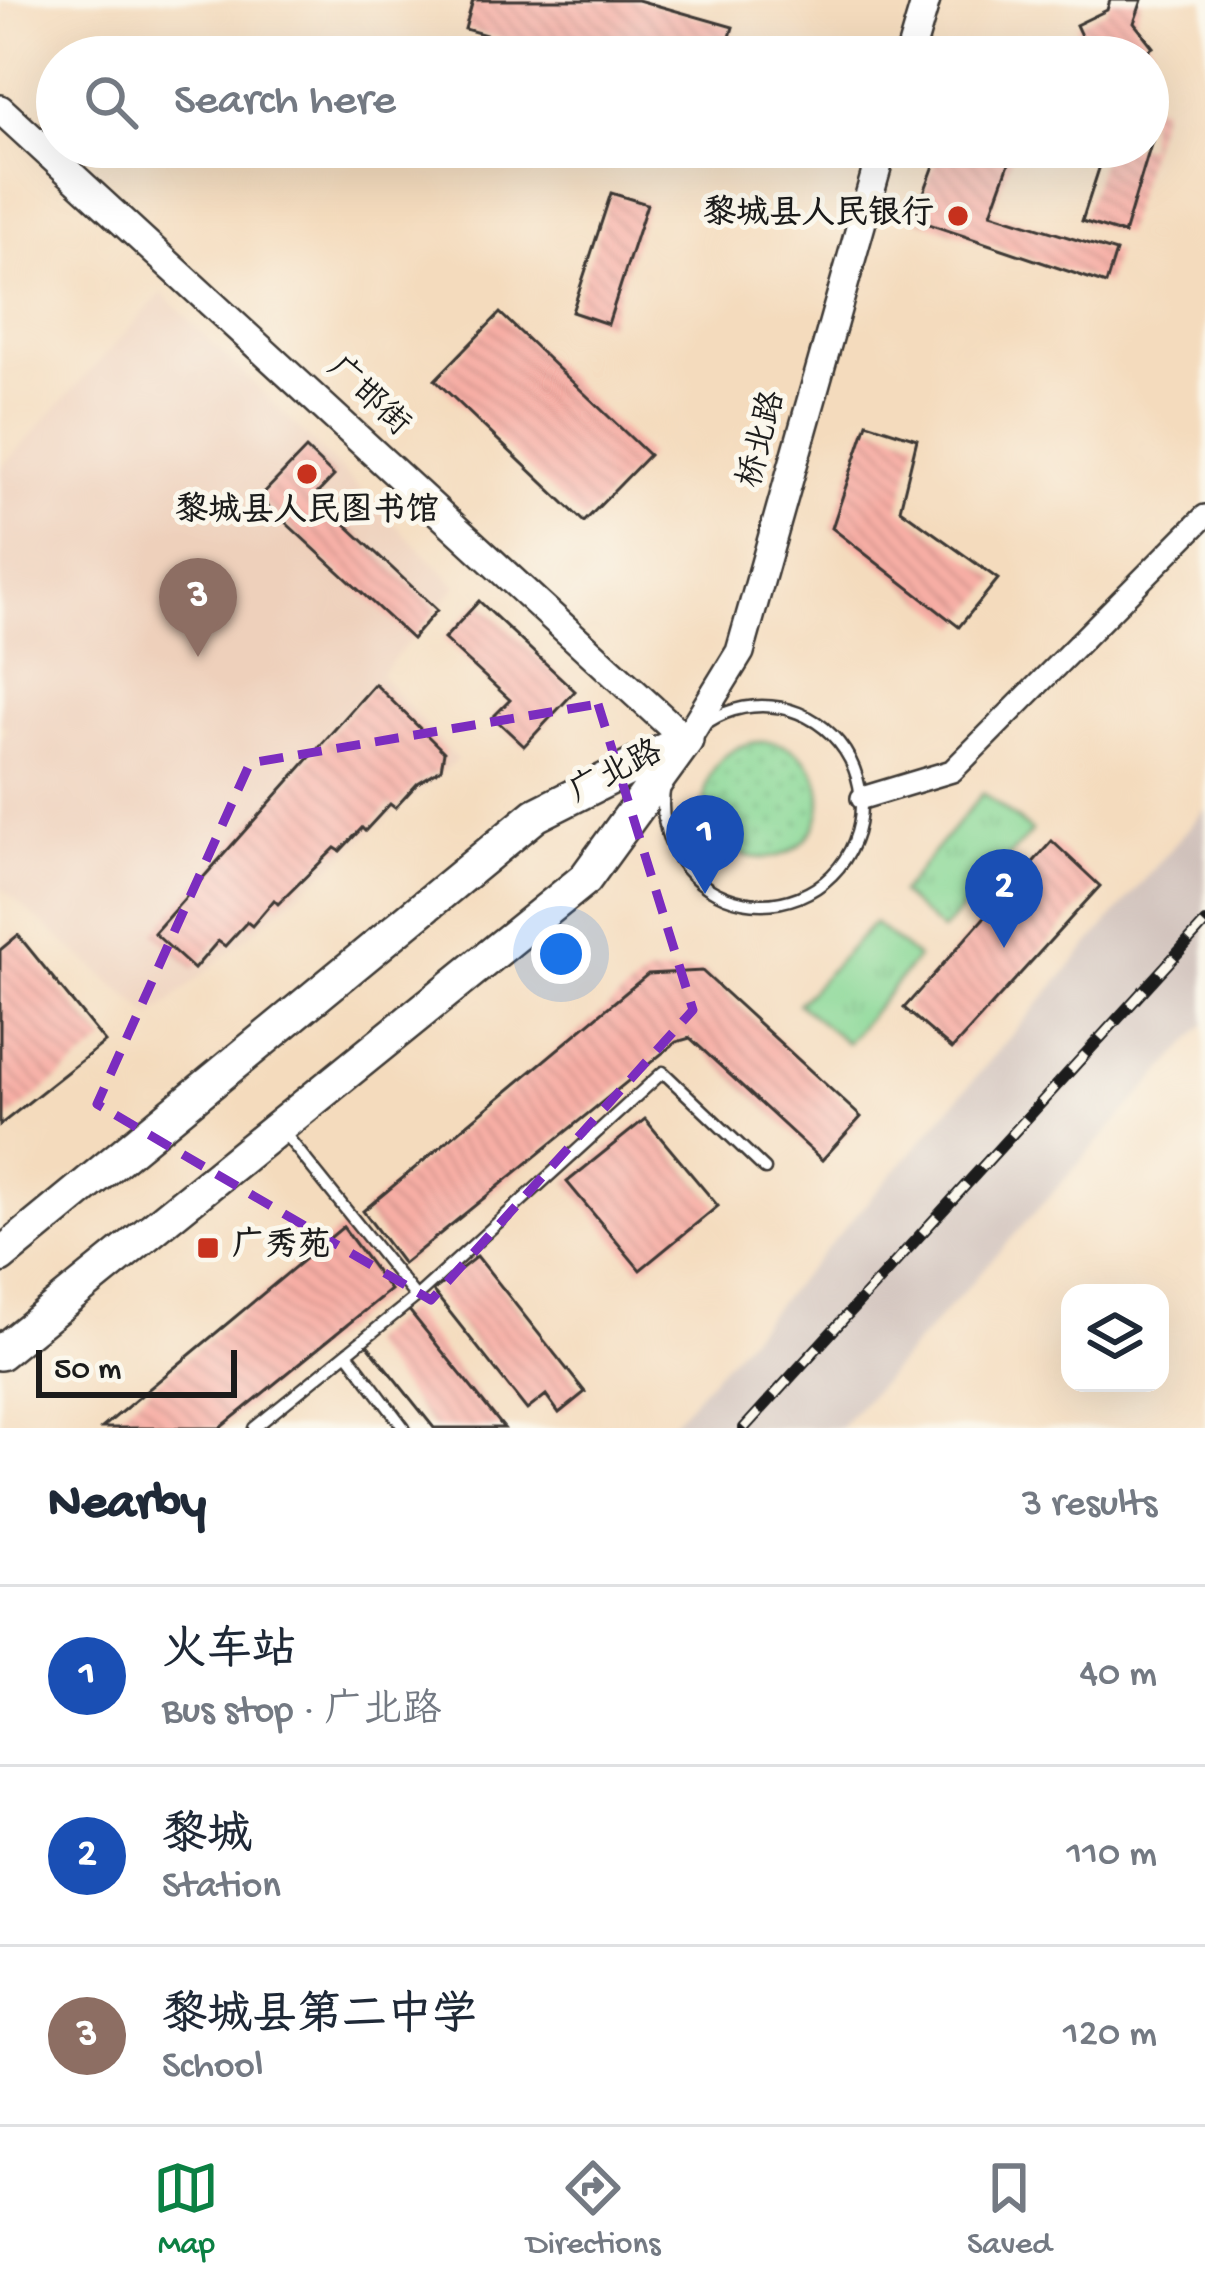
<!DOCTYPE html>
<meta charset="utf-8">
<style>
:root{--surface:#fff;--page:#f2f2f3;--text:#1f2937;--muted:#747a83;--line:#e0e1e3;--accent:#0b8043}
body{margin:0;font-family:"Gochi Hand","LXGW WenKai TC",sans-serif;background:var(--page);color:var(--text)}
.controls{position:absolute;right:36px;bottom:36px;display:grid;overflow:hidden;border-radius:24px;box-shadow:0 12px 48px #0002}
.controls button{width:108px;height:108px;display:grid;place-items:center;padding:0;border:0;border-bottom:3px solid var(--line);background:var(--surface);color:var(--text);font:60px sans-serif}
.scale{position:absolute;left:36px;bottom:30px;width:201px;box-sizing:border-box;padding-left:12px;border:6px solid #1c1c1c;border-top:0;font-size:33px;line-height:42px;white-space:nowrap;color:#1c1c1c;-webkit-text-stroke:9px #fbf7ec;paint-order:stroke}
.you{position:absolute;left:561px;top:954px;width:42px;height:42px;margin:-30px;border:9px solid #fff;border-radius:50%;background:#1a73e8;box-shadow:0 0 0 18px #1a73e833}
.badge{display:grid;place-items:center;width:78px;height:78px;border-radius:50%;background:var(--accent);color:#fff;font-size:39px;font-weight:700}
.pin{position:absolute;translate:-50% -99px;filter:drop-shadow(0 3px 6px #0008)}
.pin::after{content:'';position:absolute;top:63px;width:42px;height:36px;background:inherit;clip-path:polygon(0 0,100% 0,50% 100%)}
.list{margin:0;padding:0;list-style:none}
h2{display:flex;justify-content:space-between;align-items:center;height:156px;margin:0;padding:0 48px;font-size:51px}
h2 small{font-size:39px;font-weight:400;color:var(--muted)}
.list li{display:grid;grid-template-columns:78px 1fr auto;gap:36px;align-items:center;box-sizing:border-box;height:180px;padding:0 48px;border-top:3px solid var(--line)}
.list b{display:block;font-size:45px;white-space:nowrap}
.list p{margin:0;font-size:39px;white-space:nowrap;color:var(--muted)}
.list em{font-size:39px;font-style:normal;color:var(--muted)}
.icon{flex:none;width:66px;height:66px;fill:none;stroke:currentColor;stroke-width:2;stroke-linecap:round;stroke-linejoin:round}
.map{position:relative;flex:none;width:1205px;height:1428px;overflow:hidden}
.search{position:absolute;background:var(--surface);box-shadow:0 12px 48px #0002;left:36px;right:36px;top:36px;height:132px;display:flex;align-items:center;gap:30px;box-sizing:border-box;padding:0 42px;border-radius:66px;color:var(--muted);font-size:45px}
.sheet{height:696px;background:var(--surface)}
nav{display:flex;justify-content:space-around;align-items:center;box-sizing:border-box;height:168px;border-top:3px solid var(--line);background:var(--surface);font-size:33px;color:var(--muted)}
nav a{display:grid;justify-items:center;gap:6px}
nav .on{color:var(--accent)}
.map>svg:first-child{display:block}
.built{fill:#eed0bb}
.industrial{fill:#cfc0ba}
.grass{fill:url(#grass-tufts);stroke:#537a5a;stroke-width:3}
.park{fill:url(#park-dots);stroke:#537a5a;stroke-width:3}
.building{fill:url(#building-back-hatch)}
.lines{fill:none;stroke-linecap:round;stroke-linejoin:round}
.service-casing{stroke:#3c3934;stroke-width:15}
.minor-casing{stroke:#3c3934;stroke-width:26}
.tertiary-casing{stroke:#3c3934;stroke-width:32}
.secondary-casing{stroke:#3c3934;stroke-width:38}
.service{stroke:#fff;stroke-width:10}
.minor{stroke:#fff;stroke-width:21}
.tertiary{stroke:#fff;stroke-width:27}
.secondary{stroke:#fff;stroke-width:33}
.rail-casing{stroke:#1c1c1c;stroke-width:12}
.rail{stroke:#fbf7ec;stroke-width:8;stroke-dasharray:22;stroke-linecap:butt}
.marked{fill:none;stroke:#7b2cbf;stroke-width:9;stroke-dasharray:24 15;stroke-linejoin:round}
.poi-dot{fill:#c8321e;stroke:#fbf7ec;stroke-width:4.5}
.labels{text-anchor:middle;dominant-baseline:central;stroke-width:10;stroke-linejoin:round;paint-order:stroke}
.poi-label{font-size:33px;font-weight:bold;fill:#1c1c1c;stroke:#fbf7ec;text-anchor:end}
.street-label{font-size:33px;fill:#1c1c1c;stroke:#fbf7ec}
</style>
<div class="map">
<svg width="1205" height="1428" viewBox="0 0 1205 1428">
<defs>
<pattern id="grass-tufts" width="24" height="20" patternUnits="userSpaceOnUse" patternTransform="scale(3)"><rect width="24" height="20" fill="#8ad897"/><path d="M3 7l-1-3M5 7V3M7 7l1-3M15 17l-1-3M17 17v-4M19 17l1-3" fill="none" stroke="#76b982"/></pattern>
<pattern id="park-dots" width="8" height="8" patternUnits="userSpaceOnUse" patternTransform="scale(3)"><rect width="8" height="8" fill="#8ad897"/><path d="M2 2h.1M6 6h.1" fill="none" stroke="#76b982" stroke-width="1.8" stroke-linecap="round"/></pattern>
<pattern id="building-back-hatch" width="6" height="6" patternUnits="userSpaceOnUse" patternTransform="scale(3)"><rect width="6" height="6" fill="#f7aea5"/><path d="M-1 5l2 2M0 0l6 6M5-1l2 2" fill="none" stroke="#d3958d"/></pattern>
</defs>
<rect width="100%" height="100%" fill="#fbf7ec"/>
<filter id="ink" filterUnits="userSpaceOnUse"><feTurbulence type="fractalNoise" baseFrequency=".00833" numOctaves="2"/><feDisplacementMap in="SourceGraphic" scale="24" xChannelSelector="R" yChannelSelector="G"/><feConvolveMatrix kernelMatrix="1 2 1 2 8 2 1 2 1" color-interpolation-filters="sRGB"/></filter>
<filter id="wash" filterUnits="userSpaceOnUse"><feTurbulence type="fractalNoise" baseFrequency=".004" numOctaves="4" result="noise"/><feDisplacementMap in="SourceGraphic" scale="48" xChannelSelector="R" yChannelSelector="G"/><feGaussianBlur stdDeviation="2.7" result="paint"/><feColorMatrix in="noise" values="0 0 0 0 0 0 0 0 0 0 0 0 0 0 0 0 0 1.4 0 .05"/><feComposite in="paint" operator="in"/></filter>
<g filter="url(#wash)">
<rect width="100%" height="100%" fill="#f4dbbd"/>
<path class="built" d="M162 293 457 586 380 675 457 760 152 1017 0 887V739L8 730 0 722V469Z"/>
<path class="industrial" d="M1205 809V1024L840 1428H668L923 1139Z"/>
<path class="grass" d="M983 793 1032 831 942 931 900 893Z
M874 923 917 958 847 1043 798 1004Z"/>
<path class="park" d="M705 800a58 58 0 1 1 116 0a58 58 0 1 1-116 0Z"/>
<g id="blocks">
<path class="building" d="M473 0H638L733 27 724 57H563L465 29Z
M1110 0H1142L1134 23 1153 47 1137 57H1122L1111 39 1088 51 1076 25 1107 10Z
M1148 104 1162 108 1124 234 1082 221 1106 147H1148Z
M941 147H1015L991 213 1116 252 1106 284 914 219Z
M611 193 647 204 608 324 572 312Z
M500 313 649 455 584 522 435 380Z
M867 423 917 439 900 509 998 579 959 627 832 528Z
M306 449 334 476 315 496 437 610 412 639 259 498Z
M479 601 575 691 524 746 493 717 510 700 444 639Z
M375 684 444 752 441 769 418 783 395 808 390 804 365 831 362 828 340 851 335 848 278 904 274 900 252 926 247 922 225 946 218 941 194 969 154 933Z
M1052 841 1100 886 952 1049 904 1008Z
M18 935 105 1042 0 1125V950Z
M702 971 861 1117 822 1160 690 1038 676 1042 403 1264 363 1211 648 974Z
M645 1119 718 1206 640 1270 567 1182Z
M343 1227 390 1290 220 1428H102Z
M477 1256 585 1392 559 1413 546 1395 527 1410 433 1291Z
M408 1309 504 1428H434L366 1343Z"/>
</g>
</g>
<g filter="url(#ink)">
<use href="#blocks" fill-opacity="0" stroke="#3c3934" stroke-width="3"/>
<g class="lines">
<defs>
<path id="service" d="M663 805a99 99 0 1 1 198 0a99 99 0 1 1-198 0Z
M281 1129 416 1297 663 1072 765 1169
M347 1353 404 1428
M254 1428 416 1297"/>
<path id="minor" d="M862 798 952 771 1205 516"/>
<path id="tertiary" d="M909 57 926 0
M0 109 686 740 740 652 883 147"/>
<path id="secondary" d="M0 1256 536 815 679 743
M0 1353 585 879 686 740"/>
</defs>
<use href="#service" class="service-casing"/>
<use href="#minor" class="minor-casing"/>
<use href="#tertiary" class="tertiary-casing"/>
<use href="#secondary" class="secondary-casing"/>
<use href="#service" class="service"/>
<use href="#minor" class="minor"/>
<use href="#tertiary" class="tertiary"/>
<use href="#secondary" class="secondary"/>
<defs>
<path id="rail" d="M744 1428 1205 923"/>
</defs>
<use href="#rail" class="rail-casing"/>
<use href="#rail" class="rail"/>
</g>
</g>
<path class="marked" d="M598 704 693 1010 431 1300 97 1104 250 763Z"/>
<g class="poi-dot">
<circle cx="958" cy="216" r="12"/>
<circle cx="307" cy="474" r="12"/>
<rect x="196" y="1236" width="24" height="24" rx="6"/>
</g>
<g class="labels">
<g class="poi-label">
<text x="934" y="216">黎城县人民银行</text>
<text x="307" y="513" text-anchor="middle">黎城县人民图书馆</text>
<text x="232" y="1248" text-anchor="start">广秀苑</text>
</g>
<g class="street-label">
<text transform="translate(367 398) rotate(43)">广邯街</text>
<text transform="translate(764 440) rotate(-75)">桥北路</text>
<text transform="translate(617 774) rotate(-27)">广北路</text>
</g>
</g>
</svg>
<div class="controls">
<button><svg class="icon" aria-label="layers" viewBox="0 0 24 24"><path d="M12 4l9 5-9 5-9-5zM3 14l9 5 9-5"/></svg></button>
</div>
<div class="scale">50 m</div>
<div class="you"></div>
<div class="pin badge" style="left:705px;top:894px;background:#1a4fb4">1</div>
<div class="pin badge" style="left:1004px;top:948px;background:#1a4fb4">2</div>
<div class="pin badge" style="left:198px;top:657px;background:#8d6e63">3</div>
<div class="search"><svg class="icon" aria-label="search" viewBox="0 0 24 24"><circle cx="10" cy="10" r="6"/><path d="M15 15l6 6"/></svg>Search here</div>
</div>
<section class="sheet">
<h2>Nearby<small>3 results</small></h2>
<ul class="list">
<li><span class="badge" style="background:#1a4fb4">1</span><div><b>火车站</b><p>Bus stop · 广北路</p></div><em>40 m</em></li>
<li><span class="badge" style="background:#1a4fb4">2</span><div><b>黎城</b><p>Station</p></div><em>110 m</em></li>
<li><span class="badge" style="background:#8d6e63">3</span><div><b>黎城县第二中学</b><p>School</p></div><em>120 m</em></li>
</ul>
</section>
<nav>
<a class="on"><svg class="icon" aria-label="map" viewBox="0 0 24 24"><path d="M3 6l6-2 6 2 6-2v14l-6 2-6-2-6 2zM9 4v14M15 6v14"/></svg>Map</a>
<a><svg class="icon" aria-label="directions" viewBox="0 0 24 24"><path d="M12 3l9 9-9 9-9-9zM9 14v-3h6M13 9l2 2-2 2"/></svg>Directions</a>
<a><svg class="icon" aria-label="saved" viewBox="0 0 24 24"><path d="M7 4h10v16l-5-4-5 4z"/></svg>Saved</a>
</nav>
